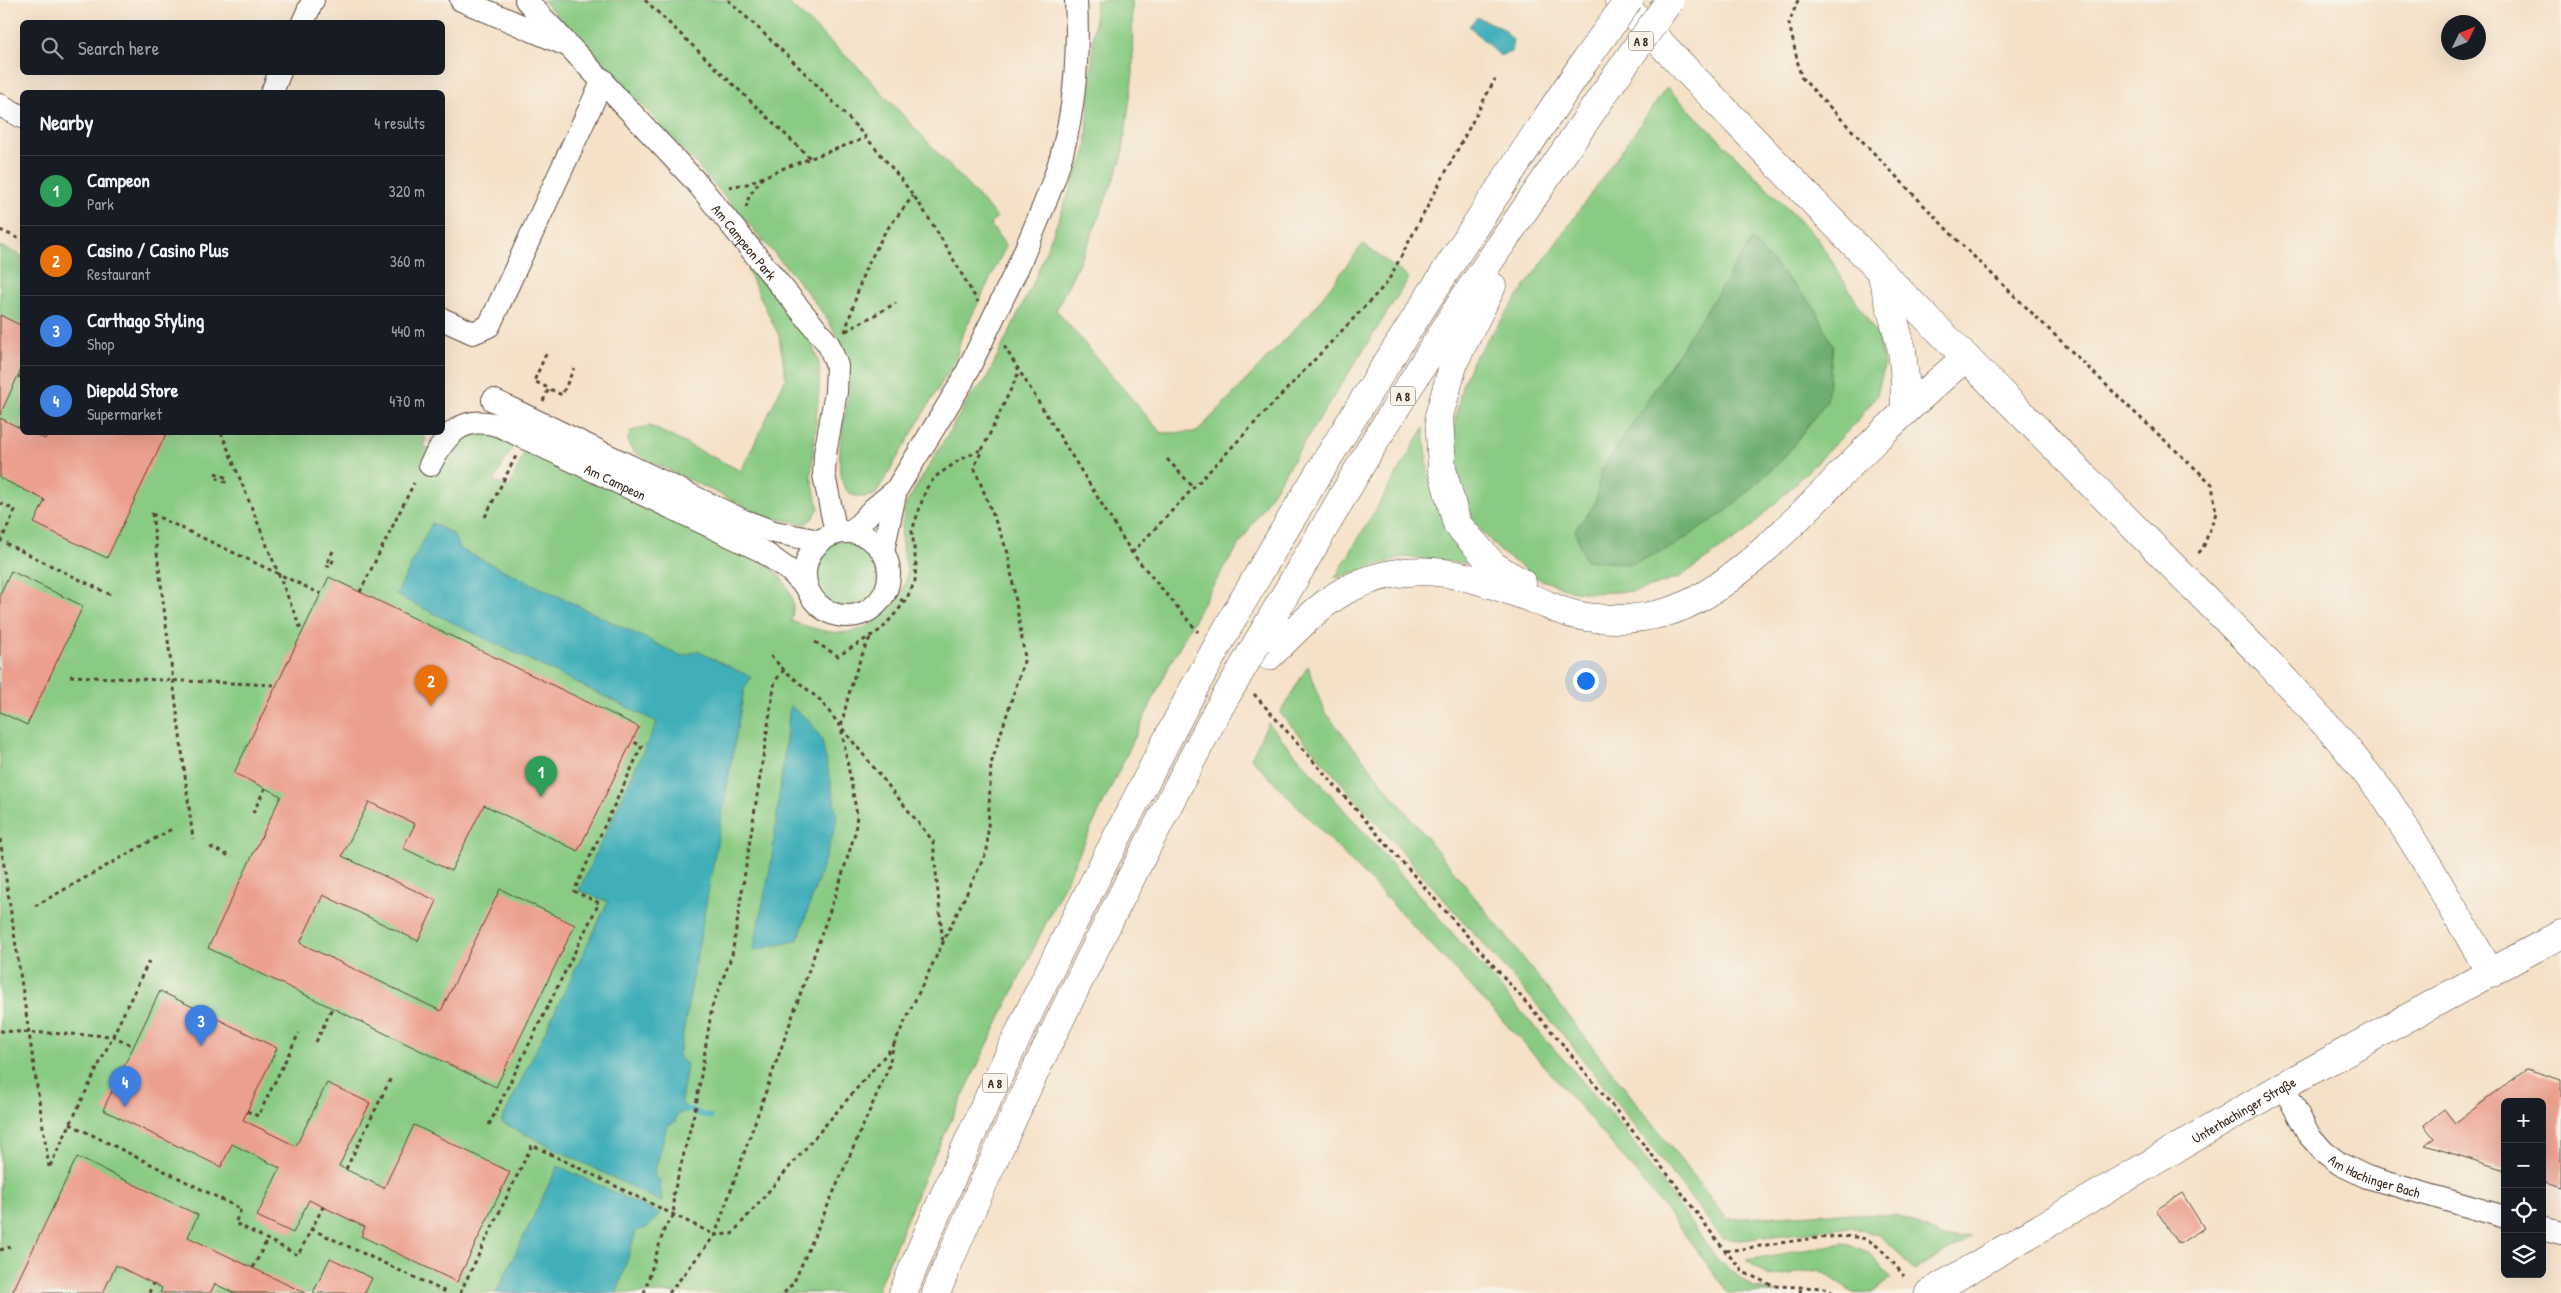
<!DOCTYPE html>
<meta charset="utf-8">
<style>
:root{--surface:#171b24;--page:#242831;--text:#f1f3f6;--muted:#9ea1a6;--line:#363941;--accent:#d690ce}
body{margin:0;font-family:"Patrick Hand",sans-serif;background:var(--page);color:var(--text)}
.controls{position:absolute;right:15px;bottom:15px;display:grid;overflow:hidden;border-radius:8px;box-shadow:0 5px 20px #0002}
.controls button{width:45px;height:45px;display:grid;place-items:center;padding:0;border:0;border-bottom:1px solid var(--line);background:var(--surface);color:var(--text);font:25px sans-serif}
.compass{position:absolute;left:2441px;top:15px;width:45px;height:45px;border-radius:50%;background:var(--surface);box-shadow:0 5px 20px #0002;rotate:47deg}
.you{position:absolute;left:1585px;top:680px;width:18px;height:18px;margin:-12px;border:4px solid #fff;border-radius:50%;background:#1a73e8;box-shadow:0 0 0 8px #1a73e833}
.badge{display:grid;place-items:center;width:32px;height:32px;border-radius:50%;background:var(--accent);color:#fff;font-size:16px;font-weight:700}
.pin{position:absolute;translate:-50% -41px;filter:drop-shadow(0 1px 2px #0008)}
.pin::after{content:'';position:absolute;top:26px;width:18px;height:15px;background:inherit;clip-path:polygon(0 0,100% 0,50% 100%)}
.list{margin:0;padding:0;list-style:none}
h2{display:flex;justify-content:space-between;align-items:center;height:65px;margin:0;padding:0 20px;font-size:21px}
h2 small{font-size:16px;font-weight:400;color:var(--muted)}
.list li{display:grid;grid-template-columns:32px 1fr auto;gap:15px;align-items:center;box-sizing:border-box;height:70px;padding:0 20px;border-top:1px solid var(--line)}
.list b{display:block;font-size:19px;white-space:nowrap}
.list p{margin:0;font-size:16px;white-space:nowrap;color:var(--muted)}
.list em{font-size:16px;font-style:normal;color:var(--muted)}
.icon{flex:none;width:28px;height:28px;fill:none;stroke:currentColor;stroke-width:2;stroke-linecap:round;stroke-linejoin:round}
.map{position:relative;flex:none;width:2561px;height:1293px;overflow:hidden}
.search{position:absolute;background:var(--surface);box-shadow:0 5px 20px #0002;left:20px;top:20px;width:425px;height:55px;display:flex;align-items:center;gap:12px;box-sizing:border-box;padding:0 18px;border-radius:8px;color:var(--muted);font-size:19px}
.panel{position:absolute;background:var(--surface);box-shadow:0 5px 20px #0002;left:20px;top:90px;width:425px;height:345px;border-radius:8px}
.map>svg:first-child{display:block}
.green{fill:#89cb83;stroke:#627a50;fill-rule:evenodd}
.forest{fill:#6eaf71;stroke:#546c48}
.water{fill:#3fafba;stroke:#3d6c6c}
.lines{fill:none;stroke-linecap:round;stroke-linejoin:round}
.stream{stroke:#3fafba;stroke-width:6}
.building{fill:#ec9f8d}
.minor-casing{stroke:#574538;stroke-width:24}
.major-casing{stroke:#574538;stroke-width:29}
.highway-casing{stroke:#574538;stroke-width:29}
.path{stroke:#574538;stroke-width:3;stroke-dasharray:4 4;stroke-linecap:butt}
.minor{stroke:#fff;stroke-width:22}
.major{stroke:#fff;stroke-width:28}
.highway{stroke:#fff;stroke-width:28}
.minor-bridge-casing{stroke:#574538;stroke-width:24;stroke-linecap:butt}
.highway-bridge-casing{stroke:#574538;stroke-width:29;stroke-linecap:butt}
.minor-bridge{stroke:#fff;stroke-width:22}
.highway-bridge{stroke:#fff;stroke-width:28}
.labels{text-anchor:middle;dominant-baseline:central;stroke-width:4;stroke-linejoin:round;paint-order:stroke}
.shield{fill:#f7f3e8;stroke:#73665b;stroke-width:1}
.shield-label{font-size:12px;font-weight:bold;fill:#3b2a1e}
.street-label{font-size:14px;fill:#3b2a1e;stroke:#f7f3e8}
</style>
<div class="map">
<svg width="2561" height="1293" viewBox="0 0 2561 1293">
<rect width="100%" height="100%" fill="#f7f3e8"/>
<filter id="ink" filterUnits="userSpaceOnUse"><feTurbulence type="fractalNoise" baseFrequency=".02" numOctaves="2"/><feDisplacementMap in="SourceGraphic" scale="10" xChannelSelector="R" yChannelSelector="G"/><feConvolveMatrix kernelMatrix="1 2 1 2 8 2 1 2 1" color-interpolation-filters="sRGB"/></filter>
<filter id="wash" filterUnits="userSpaceOnUse"><feTurbulence type="fractalNoise" baseFrequency=".0096" numOctaves="4" result="noise"/><feDisplacementMap in="SourceGraphic" scale="20" xChannelSelector="R" yChannelSelector="G"/><feGaussianBlur stdDeviation="1.12" result="paint"/><feColorMatrix in="noise" values="0 0 0 0 0 0 0 0 0 0 0 0 0 0 0 0 0 1.4 0 .05"/><feComposite in="paint" operator="in"/></filter>
<g filter="url(#wash)">
<rect width="100%" height="100%" fill="#f5e1c8"/>
<path class="green" d="M542 0H785L862 71 997 217 990 224 1006 246 961 338 956 359 875 495C815 512 849 411 849 384 850 368 848 358 841 344 822 304 781 262 752 228 684 149 615 74 542 0Z
M1096 0H1132L1133 73 1122 158 1088 244 1056 310 1161 433 1197 432 1311 312 1363 244 1409 278 1209 592 1170 664 924 1177 876 1293H0V246L22 256V432L419 433 426 439 423 446 445 457 456 442 477 431 516 440 494 481 509 488 526 448 771 566C786 584 798 596 791 621 829 634 854 642 887 612 896 604 905 588 907 576 908 564 903 557 902 546 900 531 903 518 906 504L972 394 986 380 1033 283 1086 151Z
M1667 87 1818 239 1879 338 1884 366 1877 395 1856 423 1746 532 1678 578 1637 591 1589 593 1570 590 1539 579 1501 552 1474 523 1462 489 1454 455 1455 420 1462 386 1473 360ZM1827 400 1783 459 1729 509 1575 530 1595 504Z
M747 269H755L808 335 819 362V389L811 477 819 508 813 518 805 524 768 517 652 462 633 451 627 442 631 431 650 426 741 471 786 378 779 336Z
M1424 428 1428 472 1445 522 1474 564 1404 557 1335 578Z
M813 573a34 34 0 1 1 68 0a34 34 0 1 1-68 0Z
M1308 666 1325 712 1502 931 1727 1219 1829 1213 1896 1215 1946 1238 1972 1237 1914 1270 1882 1236 1851 1227 1740 1240 1722 1238 1567 1039 1280 713Z
M1268 723 1619 1123 1719 1262 1753 1287 1776 1293H1728C1589 1098 1416 930 1251 758Z
M1844 1243 1868 1252 1891 1278 1872 1293H1855L1819 1270 1769 1277 1746 1260Z"/>
<path class="forest" d="M1752 240 1815 308 1833 346 1827 400 1783 459 1729 509 1674 546 1632 564 1585 560 1575 530 1595 504 1601 471Z"/>
<path class="water" d="M1477 17 1502 28 1513 40 1511 52 1500 56 1469 26Z
M432 523 453 534 460 549 682 656 697 651 751 677 744 690 679 1056 687 1066 681 1101 688 1110 677 1115 675 1122 667 1126 654 1174 660 1181 662 1202 501 1122 608 902 579 890 657 722 396 595Z
M790 706 810 721 822 740 837 816 835 828 798 940 753 951 771 864Z
M558 1166 660 1214 648 1227 636 1231 617 1293H496Z"/>
<g class="lines">
<path class="stream" d="M688 1110 710 1117"/>
</g>
<g id="blocks">
<path class="building" d="M0 315 22 326V367L0 415Z
M0 418 22 429V432H30L45 439 48 432H167L107 558 34 523 45 500 0 478Z
M11 571 83 606 27 725 0 712V594Z
M329 577 639 727 578 851 484 805 451 871 403 848 415 824 369 802 342 856 437 901 418 941 323 895 300 943 441 1011 500 889 575 925 496 1087 208 948 281 796 234 773Z
M160 991 277 1048 243 1120 296 1146 327 1083 370 1103 339 1166 384 1188 414 1125 510 1172 457 1282 361 1236 365 1227 309 1200 293 1233 257 1216 280 1168 232 1144 221 1167 103 1110Z
M2527 1069 2561 1080V1187L2542 1181V1102H2505V1170L2425 1145 2434 1138 2424 1125 2444 1109 2455 1123Z
M77 1157 198 1215 188 1237 305 1293H234L215 1284 210 1293H160L162 1288 116 1265 103 1293H12Z
M2182 1193 2204 1228 2179 1244 2156 1210Z
M330 1258 372 1278 365 1293H313Z"/>
</g>
</g>
<g filter="url(#ink)">
<use href="#blocks" fill-opacity="0" stroke="#574538" stroke-width="1"/>
<g class="lines">
<defs>
<g id="minor">
<path d="M461 0 564 44"/>
<path id="s1" d="M526 0 697 183 829 345 837 366 836 392 825 454 824 475 836 533"/>
<path d="M303 22 313 0"/>
<path d="M272 92 280 72"/>
<path d="M0 105 22 117"/>
<path d="M1017 269C1031 236 1046 204 1057 170 1075 115 1079 57 1076 0"/>
<path d="M442 319 473 333 489 326 603 80"/>
<path d="M493 400 742 520 774 532 819 541"/>
<path id="s2" d="M430 465C446 434 462 414 500 426L762 551 790 571 806 587"/>
<circle cx="847" cy="574" r="42"/>
<path d="M852 532 873 509 896 490 962 382"/>
<path d="M883 551 896 490"/>
<path id="s3" d="M2283 1086 2309 1135 2323 1151 2340 1164 2367 1177 2505 1217"/>
<path d="M2542 1228 2561 1233"/>
</g>
<g id="major">
<path d="M1619 0 1881 272 2268 662 2339 739 2386 798 2428 865 2491 974"/>
<path id="s4" d="M1929 1293 2283 1086 2561 934"/>
</g>
<path id="highway" d="M1881 272 1902 350 1905 380V411
M1492 286 1454 362 1439 416 1442 469 1457 524 1494 566 1522 583
M1233 618C1343 426 1463 241 1587 58
M1257 643 1372 446 1465 297 1612 82
M1269 656C1295 632 1320 602 1352 587 1417 556 1470 576 1533 599 1547 604 1561 612 1576 615 1605 621 1638 620 1667 612 1732 594 1811 504 1859 456 1894 421 1929 389 1966 357
M903 1293C987 1086 1090 888 1193 690
M936 1293C1018 1095 1116 905 1215 715"/>
</defs>
<use href="#minor" class="minor-casing"/>
<use href="#major" class="major-casing"/>
<use href="#highway" class="highway-casing"/>
<path class="path" d="M645 0 810 158
M728 0C794 61 859 123 913 195 937 228 957 267 978 302
M1798 0 1789 23 1801 77 1960 243 2131 409 2212 484 2216 513 2203 548 2196 556
M729 187 747 184 784 168 866 138
M746 208 749 196 763 177
M0 230 22 240
M846 331 896 303
M845 332 864 272 885 232 913 196
M1004 346 1132 553 1198 632
M546 354 534 381 562 395 574 368
M19 376 22 378
M543 401 549 388
M221 432 302 632
M1167 459 1194 488
M215 473 227 478 225 482 217 478
M0 503 15 510 1 541 111 595
M152 513 193 839
M152 514 321 594
M485 517 516 456
M333 551 326 565 330 567 334 558
M1132 553 1387 283 1495 79
M360 592 414 483
M886 592 905 602
M870 638C855 667 848 696 841 727L933 841 943 945
M815 642 838 656 882 629 905 602 915 581 916 564 912 531 926 489 935 477 958 461 980 450
M70 676 276 685
M1254 694 1560 1041 1673 1181 1725 1251 1745 1273 1774 1286 1825 1288 1833 1293
M253 813 265 788
M0 839 49 1167
M210 847 232 857
M35 906 172 829
M0 1031 113 1036 133 1046
M316 1042 332 1008
M247 1111 258 1116 299 1033
M70 1124 241 1209 235 1223 298 1255 323 1207
M489 1125 599 903 574 891 642 746 632 741
M50 1166 149 961
M346 1169 391 1078
M311 1229 448 1293
M0 1250 10 1247
M1726 1251C1755 1248 1841 1230 1865 1239 1881 1245 1893 1263 1904 1276
M253 1268 267 1240
M149 1293 153 1283
M460 1293 532 1145 715 1235 732 1234 894 1045
M644 1293 665 1227 674 1215 673 1196 696 1106 712 1007 732 955 775 681 784 670
M669 1293 715 1235 840 882 855 833 857 815 841 727 820 700 784 670 771 656
M784 1293 794 1282 888 1069 894 1044 987 851 991 764 1025 658 1008 553 974 467 1019 372
M1800 1293 1801 1286"/>
<use href="#minor" class="minor"/>
<use href="#major" class="major"/>
<use href="#highway" class="highway"/>
<defs>
<path id="minor-bridge" d="M962 382 1017 269"/>
<path id="highway-bridge" d="M1587 58 1629 0
M1612 82 1670 0
M1193 690 1233 618
M1215 715 1257 643"/>
</defs>
<use href="#minor-bridge" class="minor-bridge-casing"/>
<use href="#highway-bridge" class="highway-bridge-casing"/>
<use href="#minor-bridge" class="minor-bridge"/>
<use href="#highway-bridge" class="highway-bridge"/>
</g>
</g>
<g class="labels">
<g class="shield">
<rect x="1628.5" y="31.5" width="25" height="19" rx="4"/>
<rect x="1390.5" y="386.5" width="25" height="19" rx="4"/>
<rect x="982.5" y="1073.5" width="25" height="19" rx="4"/>
</g>
<g class="shield-label">
<text x="1641" y="41">A 8</text>
<text x="1403" y="396">A 8</text>
<text x="995" y="1083">A 8</text>
</g>
<g class="street-label">
<text stroke="none"><textPath href="#s1" startOffset="326">Am Campeon Park</textPath></text>
<text stroke="none"><textPath href="#s2" startOffset="218">Am Campeon</textPath></text>
<text stroke="none"><textPath href="#s4" startOffset="364">Unterhachinger Straße</textPath></text>
<text stroke="none"><textPath href="#s3" startOffset="135">Am Hachinger Bach</textPath></text>
</g>
</g>
</svg>
<div class="controls">
<button>+</button>
<button>−</button>
<button><svg class="icon" aria-label="locate" viewBox="0 0 24 24"><circle cx="12" cy="12" r="6"/><path d="M12 2v4M12 18v4M2 12h4M18 12h4"/></svg></button>
<button><svg class="icon" aria-label="layers" viewBox="0 0 24 24"><path d="M12 4l9 5-9 5-9-5zM3 14l9 5 9-5"/></svg></button>
</div>
<svg class="compass" viewBox="-18 -18 36 36"><path d="M0-13l5 13h-10z" fill="#e53935"/><path d="M0 13l5-13h-10z" fill="#9ea1a6"/></svg>
<div class="you"></div>
<div class="pin badge" style="left:541px;top:797px;background:#2e9e5b">1</div>
<div class="pin badge" style="left:431px;top:706px;background:#e8710a">2</div>
<div class="pin badge" style="left:201px;top:1046px;background:#3f7fe0">3</div>
<div class="pin badge" style="left:125px;top:1107px;background:#3f7fe0">4</div>
<div class="search"><svg class="icon" aria-label="search" viewBox="0 0 24 24"><circle cx="10" cy="10" r="6"/><path d="M15 15l6 6"/></svg>Search here</div>
<section class="panel">
<h2>Nearby<small>4 results</small></h2>
<ul class="list">
<li><span class="badge" style="background:#2e9e5b">1</span><div><b>Campeon</b><p>Park</p></div><em>320 m</em></li>
<li><span class="badge" style="background:#e8710a">2</span><div><b>Casino / Casino Plus</b><p>Restaurant</p></div><em>360 m</em></li>
<li><span class="badge" style="background:#3f7fe0">3</span><div><b>Carthago Styling</b><p>Shop</p></div><em>440 m</em></li>
<li><span class="badge" style="background:#3f7fe0">4</span><div><b>Diepold Store</b><p>Supermarket</p></div><em>470 m</em></li>
</ul>
</section>
</div>
